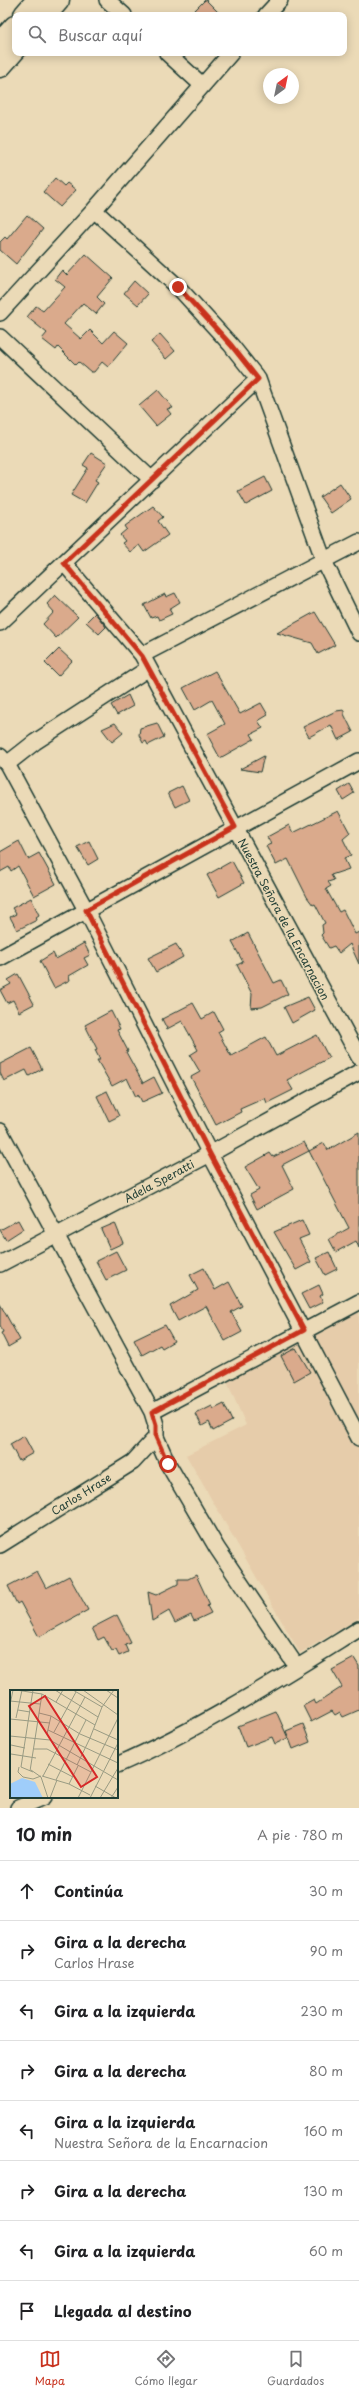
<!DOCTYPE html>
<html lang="es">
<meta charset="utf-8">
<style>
:root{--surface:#fff;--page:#f2f2f2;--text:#202124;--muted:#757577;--line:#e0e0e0;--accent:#c8321e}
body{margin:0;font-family:"Playpen Sans",sans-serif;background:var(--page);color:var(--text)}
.compass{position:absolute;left:263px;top:68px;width:36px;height:36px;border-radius:50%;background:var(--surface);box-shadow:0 2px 10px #0003;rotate:33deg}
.stop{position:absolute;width:12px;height:12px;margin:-9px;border:3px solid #c8321e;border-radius:50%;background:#fff}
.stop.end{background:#c8321e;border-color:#fff;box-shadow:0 1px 4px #0008}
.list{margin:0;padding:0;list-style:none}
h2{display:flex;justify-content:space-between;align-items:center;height:52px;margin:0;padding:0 16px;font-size:17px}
h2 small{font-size:13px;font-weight:400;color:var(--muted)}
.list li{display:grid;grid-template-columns:26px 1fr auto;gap:12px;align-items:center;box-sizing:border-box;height:60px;padding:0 16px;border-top:1px solid var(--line)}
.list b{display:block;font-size:15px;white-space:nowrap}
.list p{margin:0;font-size:13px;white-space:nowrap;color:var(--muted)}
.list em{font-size:13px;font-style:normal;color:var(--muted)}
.icon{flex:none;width:22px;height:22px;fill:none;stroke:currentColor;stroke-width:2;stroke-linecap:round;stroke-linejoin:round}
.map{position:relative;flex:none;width:359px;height:1808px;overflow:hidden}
.search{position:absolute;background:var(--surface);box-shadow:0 2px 10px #0003;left:12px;right:12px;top:12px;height:44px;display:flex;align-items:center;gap:10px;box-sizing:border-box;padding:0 14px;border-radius:8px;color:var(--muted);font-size:15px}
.sheet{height:532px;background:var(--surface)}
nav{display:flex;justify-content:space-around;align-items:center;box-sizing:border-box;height:56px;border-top:1px solid var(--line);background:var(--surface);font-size:11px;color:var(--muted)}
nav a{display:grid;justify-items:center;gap:2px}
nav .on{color:var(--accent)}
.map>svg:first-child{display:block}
.built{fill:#e6ccaa}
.building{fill:#daaa8c;stroke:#1f3d34}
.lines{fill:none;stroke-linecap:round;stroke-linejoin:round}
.minor-casing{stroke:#1f3d34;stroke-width:18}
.secondary-casing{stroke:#1f3d34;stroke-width:25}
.minor{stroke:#ebdab7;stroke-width:15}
.secondary{stroke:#ebdab7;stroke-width:22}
.route{stroke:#c8321e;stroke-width:5}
.labels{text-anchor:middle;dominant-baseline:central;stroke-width:3;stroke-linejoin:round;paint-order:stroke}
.street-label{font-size:11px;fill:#1f3d34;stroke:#ebdab7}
.inset-road{fill:none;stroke:#999b83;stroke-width:1}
.view{fill:#d62828;fill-opacity:0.15;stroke:#d62828;stroke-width:2}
.inset-edge{fill:none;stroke:#1f3d34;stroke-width:2}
</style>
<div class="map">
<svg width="359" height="1808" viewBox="0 0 359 1808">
<rect width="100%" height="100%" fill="#ebdab7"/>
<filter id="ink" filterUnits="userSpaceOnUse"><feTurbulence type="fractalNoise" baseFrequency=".025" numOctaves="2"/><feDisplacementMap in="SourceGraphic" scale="8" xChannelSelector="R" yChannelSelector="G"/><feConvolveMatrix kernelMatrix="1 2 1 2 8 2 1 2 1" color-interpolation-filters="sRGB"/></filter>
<g filter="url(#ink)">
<path class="built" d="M359 1306V1618L300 1653 186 1455 246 1425 224 1375Z"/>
<path class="building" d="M205 0H206L221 15H190Z
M55 178 64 186 67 183 76 190 60 207 43 192Z
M27 215 43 229 16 264 0 250V242L5 237 7 239Z
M86 254 113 278 97 297 104 304 96 314 83 303 64 324 81 339 90 330 103 343 114 331 128 343 108 367 102 362 94 372H91L79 362 76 365 58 347 56 350 42 339 47 333 27 317 36 306 43 311 65 287 55 279 62 270 67 275Z
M134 281 148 294 138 305 124 293Z
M160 334 175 351 166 359 151 342Z
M158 390 173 408 167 409 171 414 156 426 139 406Z
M91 453 107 463 95 480 98 482 85 503 71 495 88 468 83 465Z
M265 477 272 491 246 505 238 491Z
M340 483 351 499 331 513 320 497Z
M153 506 163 517 158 521 168 535 144 552 139 545 130 552 122 543 125 541 120 535 127 529 125 526Z
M175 593 180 602 169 609 172 614 159 620 157 616 151 618 144 605 165 594 166 597Z
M55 595 78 617 56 638 43 624 54 612 47 604Z
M315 612 335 645 318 654 312 643 277 633Z
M95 613 106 627 99 634 86 622Z
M59 649 72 661 58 676 45 663Z
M215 671 240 714 261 703 268 715 258 721 263 728 251 734 254 739 220 758 207 734 225 724 212 700 195 710 183 688Z
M128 695 133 706 117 715 111 705Z
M344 710V714L353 732 338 740 331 725 309 737 303 727 336 711Z
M115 723 123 733 112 742 102 729Z
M157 723 164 737 148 745 146 741 143 743 139 735 140 728Z
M264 756 260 772 240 769Z
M349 784 354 793 343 800 338 791Z
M182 786 189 800 175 807 168 793Z
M338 811 350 833 343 839 351 855 344 858 349 869 331 875 334 880 328 882 331 886 326 889 339 912 343 910 355 934 359 932V964L350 944 339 953 334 946 329 948 321 935 323 933 322 925 325 923 315 904 313 905 307 897 288 859 276 865 266 846 271 844 267 837 289 825 293 833Z
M19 841 28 859 39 853 56 884 34 896 18 866 11 871 9 867 0 872V852Z
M89 841 98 859 88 865 77 847Z
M232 861 244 883 219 897 207 875Z
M31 898 39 915 36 917 37 920 17 930 10 917 16 914 12 908Z
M248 933 274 983 281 980 288 994 262 1007 251 1008 252 994 237 965 243 962 232 942Z
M84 943 90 955 84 958 88 965 69 976 70 980 54 988 40 961 53 953 56 959Z
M176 944 183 957 156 972 148 958Z
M18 974 34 1004 19 1012 13 1000 7 1003 0 990 11 984 8 980Z
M308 997 315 1010 292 1023 284 1007Z
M193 1003 202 1019 214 1012 223 1029 218 1032 231 1056 266 1037 276 1056 317 1035 329 1058 287 1080 293 1090 267 1103 265 1098 240 1109 241 1112 216 1125 191 1077 200 1072 190 1055 198 1050 182 1021 167 1029 162 1019Z
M111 1011 120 1029 117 1030 128 1051 126 1052 143 1083 154 1077 162 1093 142 1102 138 1094 136 1097 127 1078 112 1086 97 1060H100L95 1050 97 1049 85 1025Z
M31 1048 42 1069 29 1076 26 1070 4 1081 0 1073V1064Z
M107 1091 119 1116 109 1121 97 1096Z
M359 1132V1248L356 1241 336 1252 329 1239 349 1228 309 1151 324 1143 328 1150Z
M304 1142 309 1151 282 1165 294 1189 257 1209 250 1195 259 1190 245 1167 270 1153 273 1157Z
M18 1220 23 1229 6 1240 0 1230Z
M302 1220 309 1235 299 1239 311 1262 296 1270 274 1232Z
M115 1223 123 1243 110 1249 101 1229Z
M116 1251 126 1270 106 1280 96 1261Z
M329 1252 337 1269 325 1275 316 1258Z
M204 1268 215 1290 229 1282 242 1306 231 1312 242 1332 225 1341 206 1306 178 1321 170 1306 198 1290 190 1275Z
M319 1285 323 1294 320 1296 323 1302 309 1309 301 1294Z
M0 1304 20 1340 8 1347 1 1333 3 1332 0 1325Z
M165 1325 174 1341 162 1348 160 1345 142 1355 134 1340Z
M296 1348 310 1372 294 1381 281 1356Z
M224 1404 232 1421 213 1431 209 1422 202 1426 196 1414 212 1406 214 1409Z
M24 1436 33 1453 19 1461 10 1444Z
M37 1571 46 1588 69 1576 88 1610 39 1637 20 1602 17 1604 8 1586Z
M196 1575 210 1605 207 1606 211 1613 194 1621 191 1615 175 1623 169 1611 152 1621 148 1592 156 1595 178 1584V1579H188Z
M117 1615 131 1643 125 1645 128 1652 119 1656 116 1650 112 1651 104 1637 98 1640 92 1628Z
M354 1658 359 1666V1710L343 1717 340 1712 335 1715 332 1711 311 1722 303 1706 314 1700 316 1704 342 1687 332 1670Z
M276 1711 288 1738 275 1744 272 1737 246 1747 238 1726Z
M303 1724 310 1742 293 1749 286 1731Z"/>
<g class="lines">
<defs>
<path id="minor" d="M107 0 124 15
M266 15 280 0
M167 53 202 85
M94 210 178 287 231 345 258 379 324 561 359 633
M0 313 94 210 231 53
M0 337 152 480
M64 563 142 655 359 1057
M0 623 258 379
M142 655 359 542
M0 756 7 764 86 910 210 1154 359 1438
M7 764 35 742 149 668
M0 958 359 761
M0 1131 152 1412 156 1425V1437L168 1464 217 1548 297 1667
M0 1264 210 1154 359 1072
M152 1412 359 1302
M0 1545 133 1462 156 1437
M117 1765C202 1728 280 1678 359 1629
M18 1808 44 1797"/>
<path id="secondary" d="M25 15 38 0
M45 15 58 0
M0 44 15 27
M0 66 15 49"/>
</defs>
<use href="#minor" class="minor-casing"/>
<use href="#secondary" class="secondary-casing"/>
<use href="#minor" class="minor"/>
<use href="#secondary" class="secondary"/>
</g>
</g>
<g class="lines" filter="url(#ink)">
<path class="route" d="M168 1464 156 1437V1425L152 1412 304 1330 210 1154 86 910 235 827 142 656 64 563 258 379 231 345 178 287"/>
</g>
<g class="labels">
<g class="street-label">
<text transform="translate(284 919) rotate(62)">Nuestra Señora de la Encarnacion</text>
<text transform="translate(159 1181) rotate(-28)">Adela Speratti</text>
<text transform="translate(81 1494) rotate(-32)">Carlos Hrase</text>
</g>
</g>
<g transform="translate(10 1690)">
<rect width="108" height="108" fill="#ebdab7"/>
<path d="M12 88 25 92 33 108H0V94Z" fill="#9fcdfa"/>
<path class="inset-road" d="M6 0 32 4 85 35M23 0 11 77 23 82M45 0 88 27M63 0 92 17M73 0 108 25M96 0 108 8M0 11 30 14M46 12 53 0M0 15 3 0M8 20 20 22M29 23 41 26 70 44 108 60M6 28 12 0M0 29 40 33M84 39 108 50M38 40 108 73M44 42 66 2M37 44 41 26M1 55 15 58M24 59H37L81 82M1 64 26 68M38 74 63 87M0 75V46L40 50 108 90M67 75 80 48 92 17 104 0M9 77 8 82 13 87 23 89 31 86M21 80 31 87 38 108M20 81 32 4M32 86 59 94 80 105M33 86 75 7M46 90 76 30M59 94 68 76M85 96 106 108M40 108 47 90M68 108 108 28M80 108 108 53M90 108 108 78M101 108 108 97"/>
<path class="view" d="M35 6 87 87 71 97 19 16Z"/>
<rect width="108" height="108" class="inset-edge"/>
</g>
</svg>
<svg class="compass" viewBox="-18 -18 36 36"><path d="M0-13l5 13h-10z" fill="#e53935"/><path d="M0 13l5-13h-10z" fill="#757577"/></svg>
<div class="stop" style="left:168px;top:1464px"></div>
<div class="stop end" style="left:178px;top:287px"></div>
<div class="search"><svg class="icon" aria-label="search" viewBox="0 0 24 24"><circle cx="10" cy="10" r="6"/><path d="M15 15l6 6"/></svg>Buscar aquí</div>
</div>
<section class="sheet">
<h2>10 min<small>A pie · 780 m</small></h2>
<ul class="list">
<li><svg class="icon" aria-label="ahead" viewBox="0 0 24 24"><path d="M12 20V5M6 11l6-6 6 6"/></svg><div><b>Continúa</b></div><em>30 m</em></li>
<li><svg class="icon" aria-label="right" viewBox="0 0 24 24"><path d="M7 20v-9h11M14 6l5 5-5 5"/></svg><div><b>Gira a la derecha</b><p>Carlos Hrase</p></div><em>90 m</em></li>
<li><svg class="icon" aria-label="left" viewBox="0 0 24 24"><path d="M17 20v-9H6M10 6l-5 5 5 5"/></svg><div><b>Gira a la izquierda</b></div><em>230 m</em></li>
<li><svg class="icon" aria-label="right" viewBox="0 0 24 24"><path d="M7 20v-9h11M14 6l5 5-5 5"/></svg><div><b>Gira a la derecha</b></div><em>80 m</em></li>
<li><svg class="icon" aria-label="left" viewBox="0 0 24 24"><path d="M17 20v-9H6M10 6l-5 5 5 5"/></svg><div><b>Gira a la izquierda</b><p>Nuestra Señora de la Encarnacion</p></div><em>160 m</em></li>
<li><svg class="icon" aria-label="right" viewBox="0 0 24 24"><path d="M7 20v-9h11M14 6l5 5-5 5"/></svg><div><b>Gira a la derecha</b></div><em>130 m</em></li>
<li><svg class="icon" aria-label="left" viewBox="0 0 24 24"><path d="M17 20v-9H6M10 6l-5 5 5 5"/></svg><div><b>Gira a la izquierda</b></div><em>60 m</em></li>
<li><svg class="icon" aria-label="arrive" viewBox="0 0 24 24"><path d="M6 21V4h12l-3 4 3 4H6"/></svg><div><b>Llegada al destino</b></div></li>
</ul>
</section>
<nav>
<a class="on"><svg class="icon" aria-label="map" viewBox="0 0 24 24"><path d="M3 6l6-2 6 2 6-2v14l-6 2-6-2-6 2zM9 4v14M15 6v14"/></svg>Mapa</a>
<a><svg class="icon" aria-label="directions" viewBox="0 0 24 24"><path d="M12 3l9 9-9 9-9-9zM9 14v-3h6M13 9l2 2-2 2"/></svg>Cómo llegar</a>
<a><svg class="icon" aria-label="saved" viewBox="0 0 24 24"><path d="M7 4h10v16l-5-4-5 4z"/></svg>Guardados</a>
</nav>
